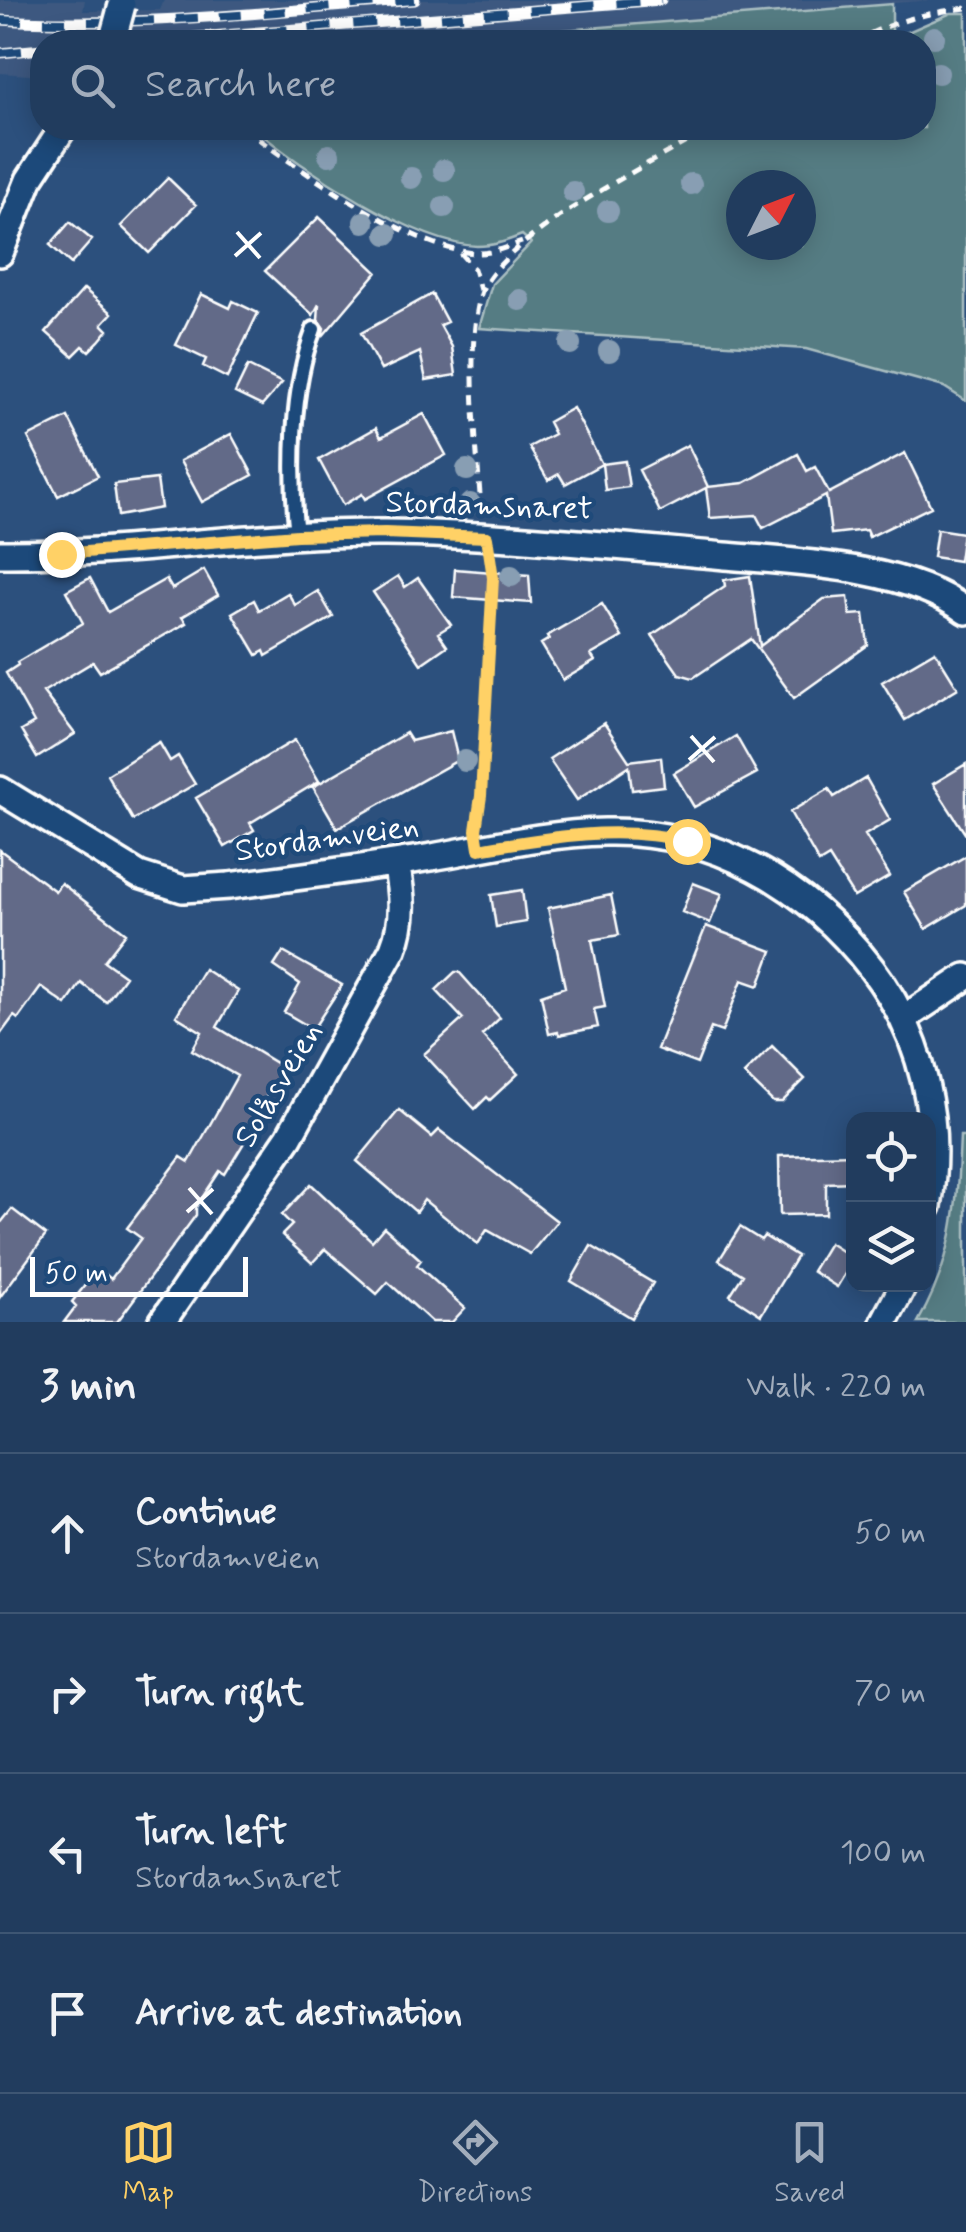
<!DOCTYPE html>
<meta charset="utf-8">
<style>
:root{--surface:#213c5e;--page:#2d4767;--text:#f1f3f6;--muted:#a2adbc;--line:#3e5673;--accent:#ffd166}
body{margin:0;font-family:Mynerve,sans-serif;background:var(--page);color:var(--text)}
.controls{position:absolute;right:30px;bottom:30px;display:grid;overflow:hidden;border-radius:20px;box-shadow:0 5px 25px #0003}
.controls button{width:90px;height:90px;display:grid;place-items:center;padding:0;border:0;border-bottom:2px solid var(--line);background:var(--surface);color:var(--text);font:50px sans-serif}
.compass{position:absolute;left:726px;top:170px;width:90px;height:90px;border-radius:50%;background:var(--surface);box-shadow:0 5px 25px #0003;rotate:48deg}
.scale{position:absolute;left:30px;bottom:25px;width:218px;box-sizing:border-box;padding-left:10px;border:5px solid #fff;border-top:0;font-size:28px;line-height:35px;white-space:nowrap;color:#fff;-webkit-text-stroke:8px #1f4a7a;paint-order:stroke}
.stop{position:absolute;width:30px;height:30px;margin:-22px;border:8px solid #ffd166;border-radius:50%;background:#fff}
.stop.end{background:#ffd166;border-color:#fff;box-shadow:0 2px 10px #0008}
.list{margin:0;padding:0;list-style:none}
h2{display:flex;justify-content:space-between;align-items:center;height:130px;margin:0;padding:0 40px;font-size:42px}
h2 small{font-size:32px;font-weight:400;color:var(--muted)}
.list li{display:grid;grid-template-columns:65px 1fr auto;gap:30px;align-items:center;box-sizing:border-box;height:160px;padding:0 40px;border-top:2px solid var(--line)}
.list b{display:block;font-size:38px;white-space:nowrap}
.list p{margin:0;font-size:32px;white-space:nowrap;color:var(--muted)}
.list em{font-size:32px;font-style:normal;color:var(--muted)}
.icon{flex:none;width:55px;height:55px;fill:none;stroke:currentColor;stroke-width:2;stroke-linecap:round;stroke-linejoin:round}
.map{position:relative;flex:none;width:966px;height:1322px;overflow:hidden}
.search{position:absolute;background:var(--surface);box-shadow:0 5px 25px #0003;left:30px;right:30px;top:30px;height:110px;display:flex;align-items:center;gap:25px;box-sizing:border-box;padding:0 35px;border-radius:40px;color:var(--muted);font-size:38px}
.sheet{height:770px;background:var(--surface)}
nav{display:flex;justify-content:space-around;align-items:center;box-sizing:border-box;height:140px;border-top:2px solid var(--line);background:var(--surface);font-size:28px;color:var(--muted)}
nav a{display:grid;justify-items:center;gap:5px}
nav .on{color:var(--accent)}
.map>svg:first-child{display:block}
.built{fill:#3c5880}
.green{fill:#547c83;stroke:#aabec1;stroke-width:2.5;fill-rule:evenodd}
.building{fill:#626a88;stroke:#fff;stroke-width:2.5}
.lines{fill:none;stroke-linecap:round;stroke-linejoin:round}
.lane-casing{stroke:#fff;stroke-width:20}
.street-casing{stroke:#fff;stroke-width:32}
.path{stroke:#fff;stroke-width:5;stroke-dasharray:10 8;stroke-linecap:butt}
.lane{stroke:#1f4a7a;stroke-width:12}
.street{stroke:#1f4a7a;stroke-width:25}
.rail-casing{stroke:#fff;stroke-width:11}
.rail{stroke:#1f4a7a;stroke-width:8;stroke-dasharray:22;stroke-linecap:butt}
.street-bridge-casing{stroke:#fff;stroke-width:32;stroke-linecap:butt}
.street-bridge{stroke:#1f4a7a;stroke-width:25}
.tree{fill:#889eb3}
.route{stroke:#ffd166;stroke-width:12}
.ticks{fill:none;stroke:#fff;stroke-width:4}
.labels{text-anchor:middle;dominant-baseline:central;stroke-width:9;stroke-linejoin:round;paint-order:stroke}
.street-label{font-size:32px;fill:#fff;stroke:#1f4a7a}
</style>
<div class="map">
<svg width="966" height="1322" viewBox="0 0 966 1322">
<rect width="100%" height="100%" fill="#2c507d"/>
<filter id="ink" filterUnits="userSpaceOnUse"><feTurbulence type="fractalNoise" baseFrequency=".01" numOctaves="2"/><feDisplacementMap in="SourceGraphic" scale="20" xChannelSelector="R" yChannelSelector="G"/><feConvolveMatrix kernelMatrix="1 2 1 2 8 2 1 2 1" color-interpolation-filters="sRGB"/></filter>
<g filter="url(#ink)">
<path class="built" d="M0 0H85L83 11 160 10 164 0H933L411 42H42V76L0 73Z"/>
<path class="green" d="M892 4V39L951 13H966V401L944 387 806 349 479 328 492 284 531 243 522 235C507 241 493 246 477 246 416 244 300 168 254 128H924V42H411ZM741 185H801V245H741Z
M960 1136H966V1322H918C954 1259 957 1207 960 1136Z"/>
<path class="building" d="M168 178 196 205 149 253 121 226Z
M319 217 377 272 322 337 324 328 318 320 319 304 313 315 265 271Z
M70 222 92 240 71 264 50 245Z
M84 289 112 313 102 324 108 330 99 341 89 351 83 346 73 356 46 332Z
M201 294 230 308 233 301 258 313 227 378 203 366 206 359 176 345Z
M432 294 447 322 440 325 452 347 456 375 426 380 420 352 381 370 361 333Z
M248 366 282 383 262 406 235 393Z
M573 408 602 464 625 461 629 487 605 490 602 464 565 484 559 474 548 480 529 447 554 434 548 422Z
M424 414 446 455 365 499 362 494 343 505 319 460 376 428 381 437Z
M68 417 98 476 58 496 28 437Z
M231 434 253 475 202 502 180 461Z
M688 445 708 487 744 483 798 454 807 471 815 467 829 493 905 453 931 507 869 537 866 530 831 534 826 496 763 528 756 515 710 518 706 488 660 512 639 470Z
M157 479 161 508 118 516 114 484Z
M937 529 963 533 959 561 933 557Z
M455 569 529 575 531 603 453 597Z
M204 570 218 595 182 617 186 623 100 672 93 662 43 692 75 734 37 758 21 731 34 723 6 673 18 665 17 662 83 623 66 591 90 578 108 612 166 579 172 589Z
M398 576 405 587 418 578 451 625 438 633 447 646 421 664 373 592Z
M750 576 760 646 824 599 848 597 850 615 864 614 868 645 794 698 751 639 693 678 679 674 652 635 725 586 724 580Z
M318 591 333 617 266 656 264 651 257 655 232 613 254 600 259 610 288 593 295 605Z
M602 604 622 637 591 655 595 661 563 680 541 644 549 639 547 636Z
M935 651 958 688 905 720 882 682Z
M604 723 629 761 661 757 664 786 632 790 629 766 577 800 549 759Z
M451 731 458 760 337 828 313 787 406 733 411 741Z
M736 736 757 773 694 807 674 773Z
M295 740 319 781 250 823 254 830 225 847 196 798Z
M159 742 170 761 178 756 195 784 133 820 107 775Z
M966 764V835L933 784Z
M866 778 890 820 865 835 890 876 854 897 829 857 819 863 790 812 829 789 834 797Z
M0 850 55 891 61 883 126 933 104 961 125 976 106 1002 81 983 66 1005 41 987 18 1019 14 1016 0 1035Z
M966 856V905L926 929 904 892Z
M693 883 722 894 710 923 682 912Z
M522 890 526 922 496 927 491 895Z
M611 895 619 935 592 940 605 1007 594 1009 598 1027 559 1035 558 1032 549 1034 541 995 565 987 548 908Z
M706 926 772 951 759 986 742 980 722 1032 711 1028 697 1064 657 1049Z
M283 952 342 985 313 1029 284 1012 300 984 274 966Z
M204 969 238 991 217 1027 284 1068 255 1115 259 1118 225 1174 220 1171 196 1207V1215L117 1322H64L76 1306 72 1302 93 1275 102 1278 105 1274 111 1279 141 1238 127 1228 181 1157 189 1162 237 1076 192 1050 202 1032 176 1016Z
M455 972H459L500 1018 482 1035 518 1074 490 1100 487 1097 475 1109 424 1054 463 1019 436 990Z
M772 1046 805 1079 782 1102H773L744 1074Z
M399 1110 432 1137 439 1130 557 1221 530 1254 487 1230 478 1244 424 1200 416 1212 357 1161Z
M854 1154V1182L826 1183V1214L780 1215 779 1156Z
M311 1184 372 1241 384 1227 421 1260 417 1265 465 1308 452 1322H432L388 1282 377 1294 325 1249 312 1263 282 1235 292 1225 282 1215Z
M12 1209 46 1235 0 1297V1224Z
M740 1227 761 1240 764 1236 797 1256 761 1315 730 1295 743 1275 719 1260Z
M829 1243 854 1259 837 1287 812 1271Z
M591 1246 653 1283 632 1318 571 1281Z"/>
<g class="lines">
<defs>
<path id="lane" d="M297 535C290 472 291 389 314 329"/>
<path id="street" d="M0 253 29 180 63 128
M0 554C129 555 257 532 385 533 499 534 612 546 725 556 797 562 907 566 966 611
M0 790 139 875 183 889 229 886C297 877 365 868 432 857 489 847 548 833 605 832 713 830 808 885 872 969 923 1036 943 1124 928 1206
M903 1019 966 977
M162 1322 289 1137 393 949C405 919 402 894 396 863
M884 1322 904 1284"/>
</defs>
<use href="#lane" class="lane-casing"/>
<use href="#street" class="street-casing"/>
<path class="path" d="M854 42C889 22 926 13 966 8
M244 128C295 167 412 250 476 253 492 254 507 247 522 242
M460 253 474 269 480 290
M481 512C478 452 465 354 480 297 495 239 657 160 711 128
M477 822 481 795 492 564"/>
<use href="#lane" class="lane"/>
<use href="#street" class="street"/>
<defs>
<path id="rail" d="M0 20C138 28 277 11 415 0
M134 42 661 0
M0 53 42 49"/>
</defs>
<use href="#rail" class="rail-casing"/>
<use href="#rail" class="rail"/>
<defs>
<path id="street-bridge" d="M112 42 122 5"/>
</defs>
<use href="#street-bridge" class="street-bridge-casing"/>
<use href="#street-bridge" class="street-bridge"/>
</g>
<g class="tree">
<circle cx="934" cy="37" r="11"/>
<circle cx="938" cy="73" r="11"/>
<circle cx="329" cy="155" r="11"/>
<circle cx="444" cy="170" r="11"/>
<circle cx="411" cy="178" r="11"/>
<circle cx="691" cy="184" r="11"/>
<circle cx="573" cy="192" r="11"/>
<circle cx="444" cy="207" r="11"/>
<circle cx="608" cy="211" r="11"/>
<circle cx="364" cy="222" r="11"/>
<circle cx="387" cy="234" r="11"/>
<circle cx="520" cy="300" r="11"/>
<circle cx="570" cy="344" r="11"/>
<circle cx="609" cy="351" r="11"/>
<circle cx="467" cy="470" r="11"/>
<circle cx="470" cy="504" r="11"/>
<circle cx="511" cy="576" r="11"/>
<circle cx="465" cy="761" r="11"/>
</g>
</g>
<g class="lines" filter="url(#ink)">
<path class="route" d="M61 554 297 535 385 533 487 537 493 578 481 796 476 830 479 849C549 837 617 825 687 841"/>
</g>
<path class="ticks" d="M237 232 260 258M235 256 261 233M691 736 714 762M689 760 715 737M189 1188 212 1214M187 1212 213 1189"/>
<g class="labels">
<g class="street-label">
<text transform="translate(489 506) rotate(2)">Stordamsnaret</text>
<text transform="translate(327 839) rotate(-8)">Stordamveien</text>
<text transform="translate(279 1085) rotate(-59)">Solåsveien</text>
</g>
</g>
</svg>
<div class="controls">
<button><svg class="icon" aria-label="locate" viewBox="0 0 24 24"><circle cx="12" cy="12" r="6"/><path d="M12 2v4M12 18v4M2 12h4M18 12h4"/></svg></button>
<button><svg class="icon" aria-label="layers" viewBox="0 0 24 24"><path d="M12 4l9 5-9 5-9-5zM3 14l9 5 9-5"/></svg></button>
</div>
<svg class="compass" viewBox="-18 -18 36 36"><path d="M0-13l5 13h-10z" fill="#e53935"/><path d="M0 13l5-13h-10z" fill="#a2adbc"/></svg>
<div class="scale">50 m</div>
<div class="stop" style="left:687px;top:841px"></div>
<div class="stop end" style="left:61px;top:554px"></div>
<div class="search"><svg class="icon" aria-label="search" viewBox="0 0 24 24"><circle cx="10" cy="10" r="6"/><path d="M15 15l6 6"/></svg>Search here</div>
</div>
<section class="sheet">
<h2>3 min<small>Walk · 220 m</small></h2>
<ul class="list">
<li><svg class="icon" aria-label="ahead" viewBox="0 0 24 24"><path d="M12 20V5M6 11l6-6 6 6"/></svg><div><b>Continue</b><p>Stordamveien</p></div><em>50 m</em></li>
<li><svg class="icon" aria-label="right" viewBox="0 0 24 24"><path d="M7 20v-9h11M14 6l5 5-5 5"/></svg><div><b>Turn right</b></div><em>70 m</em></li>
<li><svg class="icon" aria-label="left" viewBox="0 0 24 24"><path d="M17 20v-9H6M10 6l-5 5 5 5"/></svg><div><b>Turn left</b><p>Stordamsnaret</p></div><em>100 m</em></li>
<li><svg class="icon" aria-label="arrive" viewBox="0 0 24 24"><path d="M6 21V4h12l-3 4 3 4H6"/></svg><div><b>Arrive at destination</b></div></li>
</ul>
</section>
<nav>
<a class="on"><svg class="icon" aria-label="map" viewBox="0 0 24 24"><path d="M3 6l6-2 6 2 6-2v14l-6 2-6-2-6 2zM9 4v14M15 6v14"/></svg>Map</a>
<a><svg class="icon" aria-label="directions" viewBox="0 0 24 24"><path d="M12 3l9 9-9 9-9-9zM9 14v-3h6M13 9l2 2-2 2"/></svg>Directions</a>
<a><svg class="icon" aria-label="saved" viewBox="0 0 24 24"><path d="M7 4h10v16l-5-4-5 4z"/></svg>Saved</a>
</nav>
